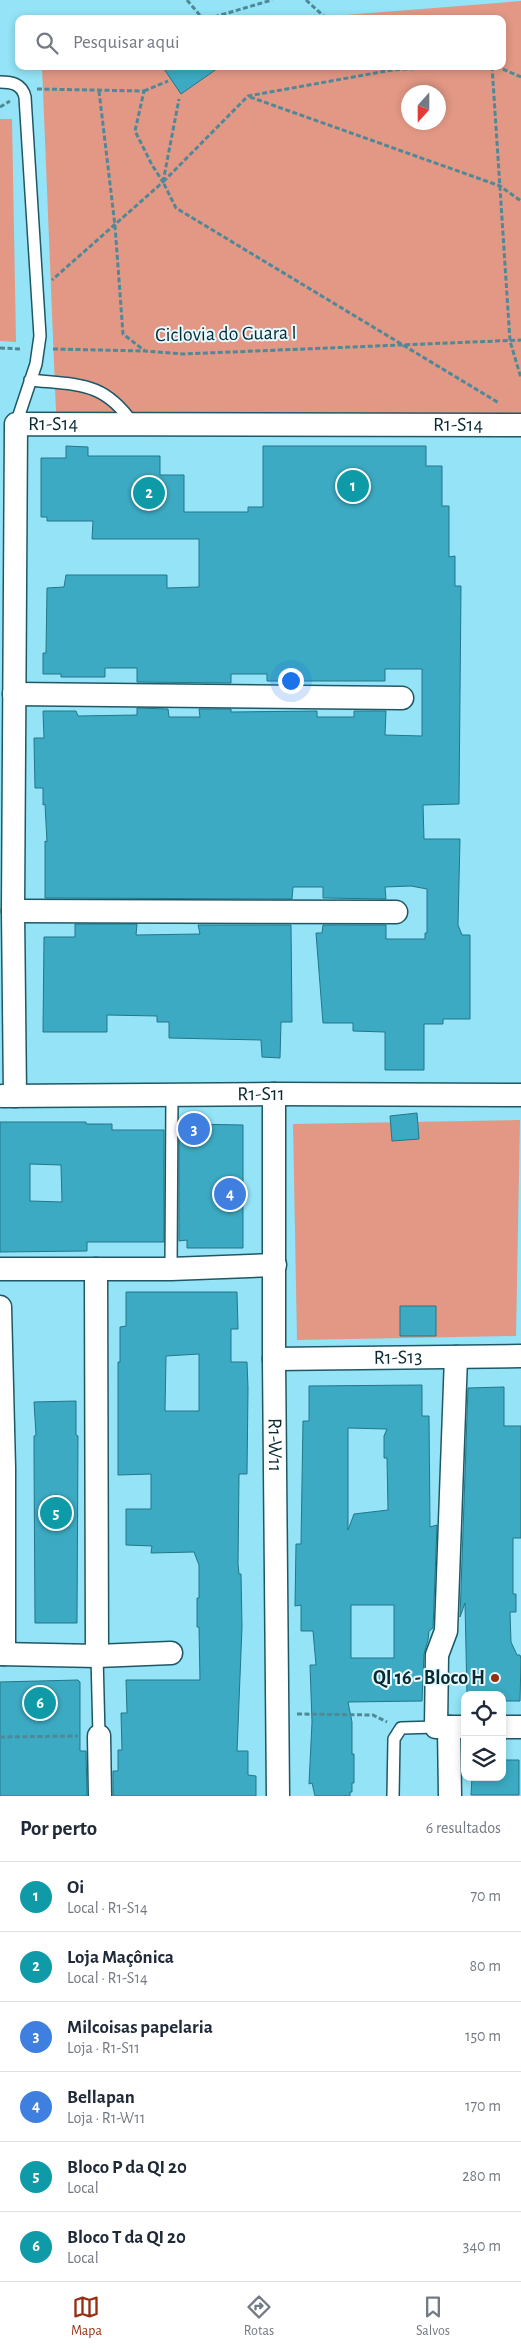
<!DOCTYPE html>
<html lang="pt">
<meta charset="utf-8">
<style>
:root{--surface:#fff;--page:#f6f6f7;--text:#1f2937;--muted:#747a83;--line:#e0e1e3;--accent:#962f12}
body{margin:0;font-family:"Alegreya Sans",sans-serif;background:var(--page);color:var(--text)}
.controls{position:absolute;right:15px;bottom:15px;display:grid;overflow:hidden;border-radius:10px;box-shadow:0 2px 8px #0003}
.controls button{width:45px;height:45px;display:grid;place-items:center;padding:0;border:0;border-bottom:1px solid var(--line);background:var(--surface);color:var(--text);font:25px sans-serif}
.compass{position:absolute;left:401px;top:85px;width:45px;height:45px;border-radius:50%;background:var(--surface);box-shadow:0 2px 8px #0003;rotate:201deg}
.you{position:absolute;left:290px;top:680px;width:18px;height:18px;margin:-12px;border:4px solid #fff;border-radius:50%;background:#1a73e8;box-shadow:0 0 0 8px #1a73e833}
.badge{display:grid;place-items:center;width:32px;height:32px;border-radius:50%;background:var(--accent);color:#fff;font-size:16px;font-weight:700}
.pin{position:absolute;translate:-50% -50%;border:2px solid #fff;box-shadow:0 1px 5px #0006}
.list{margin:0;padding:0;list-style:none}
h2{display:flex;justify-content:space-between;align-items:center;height:65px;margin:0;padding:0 20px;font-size:21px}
h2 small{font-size:16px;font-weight:400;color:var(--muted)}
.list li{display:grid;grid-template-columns:32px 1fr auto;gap:15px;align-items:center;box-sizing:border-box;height:70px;padding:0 20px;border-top:1px solid var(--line)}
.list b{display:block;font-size:19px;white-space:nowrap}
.list p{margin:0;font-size:16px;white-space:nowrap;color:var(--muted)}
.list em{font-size:16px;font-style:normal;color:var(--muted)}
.icon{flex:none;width:28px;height:28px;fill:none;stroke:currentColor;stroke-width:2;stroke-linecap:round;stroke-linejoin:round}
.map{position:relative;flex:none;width:521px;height:1796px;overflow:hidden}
.search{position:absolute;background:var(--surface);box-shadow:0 2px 8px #0003;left:15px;right:15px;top:15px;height:55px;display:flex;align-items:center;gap:12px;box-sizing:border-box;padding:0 18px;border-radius:10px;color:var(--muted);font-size:19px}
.sheet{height:485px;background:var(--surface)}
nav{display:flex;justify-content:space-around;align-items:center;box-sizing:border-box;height:70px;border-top:1px solid var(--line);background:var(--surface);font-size:14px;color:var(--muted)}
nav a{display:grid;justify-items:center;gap:2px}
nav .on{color:var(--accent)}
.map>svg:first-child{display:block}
.green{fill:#e29885;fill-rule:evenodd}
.building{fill:#3caac2;stroke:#227789;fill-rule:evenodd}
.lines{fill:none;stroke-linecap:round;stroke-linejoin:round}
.lane-casing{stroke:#1f5865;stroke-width:14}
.street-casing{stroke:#1f5865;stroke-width:25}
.path{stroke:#4f8997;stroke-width:3;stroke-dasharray:5 2.5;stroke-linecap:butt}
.lane{stroke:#fff;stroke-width:11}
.street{stroke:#fff;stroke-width:22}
.poi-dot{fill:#962f12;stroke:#e7faff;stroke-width:2}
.labels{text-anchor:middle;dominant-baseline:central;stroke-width:4;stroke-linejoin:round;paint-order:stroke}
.street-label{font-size:20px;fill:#082b33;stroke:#e7faff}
.poi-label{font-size:20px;font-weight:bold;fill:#082b33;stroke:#e7faff;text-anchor:end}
</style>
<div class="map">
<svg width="521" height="1796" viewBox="0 0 521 1796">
<rect width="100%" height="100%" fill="#94e3f7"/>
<path class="green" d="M521 1V414L56 412 42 66H502V19H295ZM408 92H438V122H408Z
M0 119H12L16 342 0 341Z
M520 1120 516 1336 297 1340 293 1124Z"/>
<path class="building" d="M162 66H221L181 94Z
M66 446 88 447V456H160V475H184V512H248V507H263V446H426V466H442V506H449V557L455 556V586H461L459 804 423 805 424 839H460L458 925 462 935H470V1019H443V1024H424V1070H385V1032L353 1031V1023H323L316 933H322L323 925H386V939H425V933H427V889L411 886 385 887 386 899 323 898V887H293L292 899 45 898V841L47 842 45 804 43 805V788H35L34 738H44L43 711H76L78 716 137 715V708L168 709 169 717H200L199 709H231V712L317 711V717H354V711H386L385 735 422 736V669H385V681H267V674H231V683L137 682V668H105V677H61V674H43V653H46L47 588 64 587 66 575H167V588L199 587V539H92L93 521H47V517H41V458H66Z
M75 924H137L136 935 200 934 198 925H291L292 1022H281L280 1058 262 1057 261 1040 169 1038V1022H157V1016L107 1015V1032H43L44 937H75Z
M417 1113 419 1139 392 1141 390 1116Z
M0 1122H86V1124H112V1130H164V1242H87V1251L0 1252ZM30 1164 61 1165 62 1202 30 1201Z
M187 1124 243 1125V1248H187V1240L179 1241V1131H187Z
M126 1292H237L238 1329H231V1362H247L248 1388 247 1474H239L238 1564 239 1574H241L242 1627 237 1751H248V1775L256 1776V1796H113V1771H118V1750H122L121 1713H127L126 1680H200L199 1627H197V1598H199V1565L194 1552 151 1553 152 1546 126 1545V1509H151V1474L118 1475V1362H120V1327L126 1326ZM199 1354V1411H165L166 1356Z
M400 1306H436V1336H400Z
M422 1385V1416H429L430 1527 437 1525 433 1628 429 1631 428 1640 424 1654 422 1701 348 1702 352 1722V1754H354V1783H352V1792H350V1796H315L312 1783 309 1784 312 1722 310 1665H316L313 1631H301V1605L295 1606 296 1544H301L303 1421H309V1386ZM348 1428 387 1429 384 1436V1458H387L388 1510 354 1514 348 1530ZM351 1605H394V1658H351Z
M504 1387V1426H521V1538H513V1594H516V1612H510L511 1642 517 1655H520L521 1659 520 1701H502V1695H467L465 1603 460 1617 468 1388Z
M76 1401V1435L78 1436 77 1623H35L34 1453V1436L36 1435 34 1402Z
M78 1680 80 1682V1751H86L87 1796H0V1682Z
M502 1760H519V1795H471L472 1777H502Z"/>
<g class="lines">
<defs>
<path id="lane" d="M0 82C12 82 22 84 25 97L40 336 36 364 16 424
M30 380C78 385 104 381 133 424
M171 1269 172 1094
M97 1656 99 1736
M393 1796 394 1739 401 1728 436 1727"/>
<g id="street">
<path d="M14 694 402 698"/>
<path d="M13 911 396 912"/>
<path id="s1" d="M274 1094V1359L278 1796"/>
<path id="s2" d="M2 1096 274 1094 521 1095"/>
<path id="s3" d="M15 1096 13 911 16 424 521 425"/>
<path d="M0 1269H171L275 1265"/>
<path d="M96 1269 97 1656"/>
<path d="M0 1307 4 1468V1654"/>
<path d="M456 1357 446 1631 437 1655 436 1727H465"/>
<path id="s4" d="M274 1359 521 1356"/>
<path d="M0 1654 97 1656 171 1653"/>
<path d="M449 1727 450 1796"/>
<path d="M502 1727H521"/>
<path d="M99 1736 100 1796"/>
</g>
</defs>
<use href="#lane" class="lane-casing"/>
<use href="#street" class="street-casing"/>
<path class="path" d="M187 0 203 19
M306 0 327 19
M207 19 272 0
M460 66 392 70 248 96 163 182 176 208 499 403
M492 66 510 341 521 378
M496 66 521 77
M37 89 144 91 135 131 152 165 163 182 52 280
M99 91 115 226 123 334 145 351 183 354 521 340
M144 91 168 81
M250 97 500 186 521 201
M0 107 10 101
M163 182 179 99
M0 348 22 349
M53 349 144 351
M297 1714 373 1715 387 1722
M0 1737 78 1736"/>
<use href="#lane" class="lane"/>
<use href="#street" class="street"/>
</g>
<circle class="poi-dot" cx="495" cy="1678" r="5"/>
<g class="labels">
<g class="street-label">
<text transform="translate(226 334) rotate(-1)">Ciclovia do Guara I</text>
<text stroke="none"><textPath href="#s3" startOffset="709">R1-S14</textPath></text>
<text stroke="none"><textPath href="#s3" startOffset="1114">R1-S14</textPath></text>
<text stroke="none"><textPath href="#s2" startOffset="259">R1-S11</textPath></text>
<text stroke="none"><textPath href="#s4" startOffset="124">R1-S13</textPath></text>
<text stroke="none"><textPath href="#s1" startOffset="351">R1-W11</textPath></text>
</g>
<g class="poi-label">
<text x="485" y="1678">QI 16 - Bloco H</text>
</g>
</g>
</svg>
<div class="controls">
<button><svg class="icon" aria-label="locate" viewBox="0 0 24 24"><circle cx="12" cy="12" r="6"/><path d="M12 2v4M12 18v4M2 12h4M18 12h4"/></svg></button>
<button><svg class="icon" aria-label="layers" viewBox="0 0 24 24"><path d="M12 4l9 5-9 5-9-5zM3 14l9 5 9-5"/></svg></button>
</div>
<svg class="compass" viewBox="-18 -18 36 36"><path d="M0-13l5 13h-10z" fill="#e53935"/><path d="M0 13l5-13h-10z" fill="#747a83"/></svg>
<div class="you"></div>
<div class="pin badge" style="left:353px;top:486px;background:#0f9aa8">1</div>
<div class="pin badge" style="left:149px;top:493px;background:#0f9aa8">2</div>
<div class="pin badge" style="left:194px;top:1129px;background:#3f7fe0">3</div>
<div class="pin badge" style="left:230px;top:1194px;background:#3f7fe0">4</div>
<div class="pin badge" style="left:56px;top:1513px;background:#0f9aa8">5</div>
<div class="pin badge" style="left:40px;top:1703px;background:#0f9aa8">6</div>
<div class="search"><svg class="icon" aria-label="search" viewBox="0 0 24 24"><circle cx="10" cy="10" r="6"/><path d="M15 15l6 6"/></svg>Pesquisar aqui</div>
</div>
<section class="sheet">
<h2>Por perto<small>6 resultados</small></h2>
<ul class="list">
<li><span class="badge" style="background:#0f9aa8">1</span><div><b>Oi</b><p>Local · R1-S14</p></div><em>70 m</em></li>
<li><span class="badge" style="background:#0f9aa8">2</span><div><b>Loja Maçônica</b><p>Local · R1-S14</p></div><em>80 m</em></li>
<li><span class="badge" style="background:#3f7fe0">3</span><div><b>Milcoisas papelaria</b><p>Loja · R1-S11</p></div><em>150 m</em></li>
<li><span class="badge" style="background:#3f7fe0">4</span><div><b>Bellapan</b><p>Loja · R1-W11</p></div><em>170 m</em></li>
<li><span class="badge" style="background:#0f9aa8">5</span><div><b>Bloco P da QI 20</b><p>Local</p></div><em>280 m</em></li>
<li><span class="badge" style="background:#0f9aa8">6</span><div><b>Bloco T da QI 20</b><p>Local</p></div><em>340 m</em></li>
</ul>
</section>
<nav>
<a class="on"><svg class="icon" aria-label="map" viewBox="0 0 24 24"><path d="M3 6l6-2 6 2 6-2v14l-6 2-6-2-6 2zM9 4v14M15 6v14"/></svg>Mapa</a>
<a><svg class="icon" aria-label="directions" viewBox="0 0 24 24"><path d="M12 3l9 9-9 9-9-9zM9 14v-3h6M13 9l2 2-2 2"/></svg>Rotas</a>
<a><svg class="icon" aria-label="saved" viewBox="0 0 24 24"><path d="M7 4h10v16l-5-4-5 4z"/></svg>Salvos</a>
</nav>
